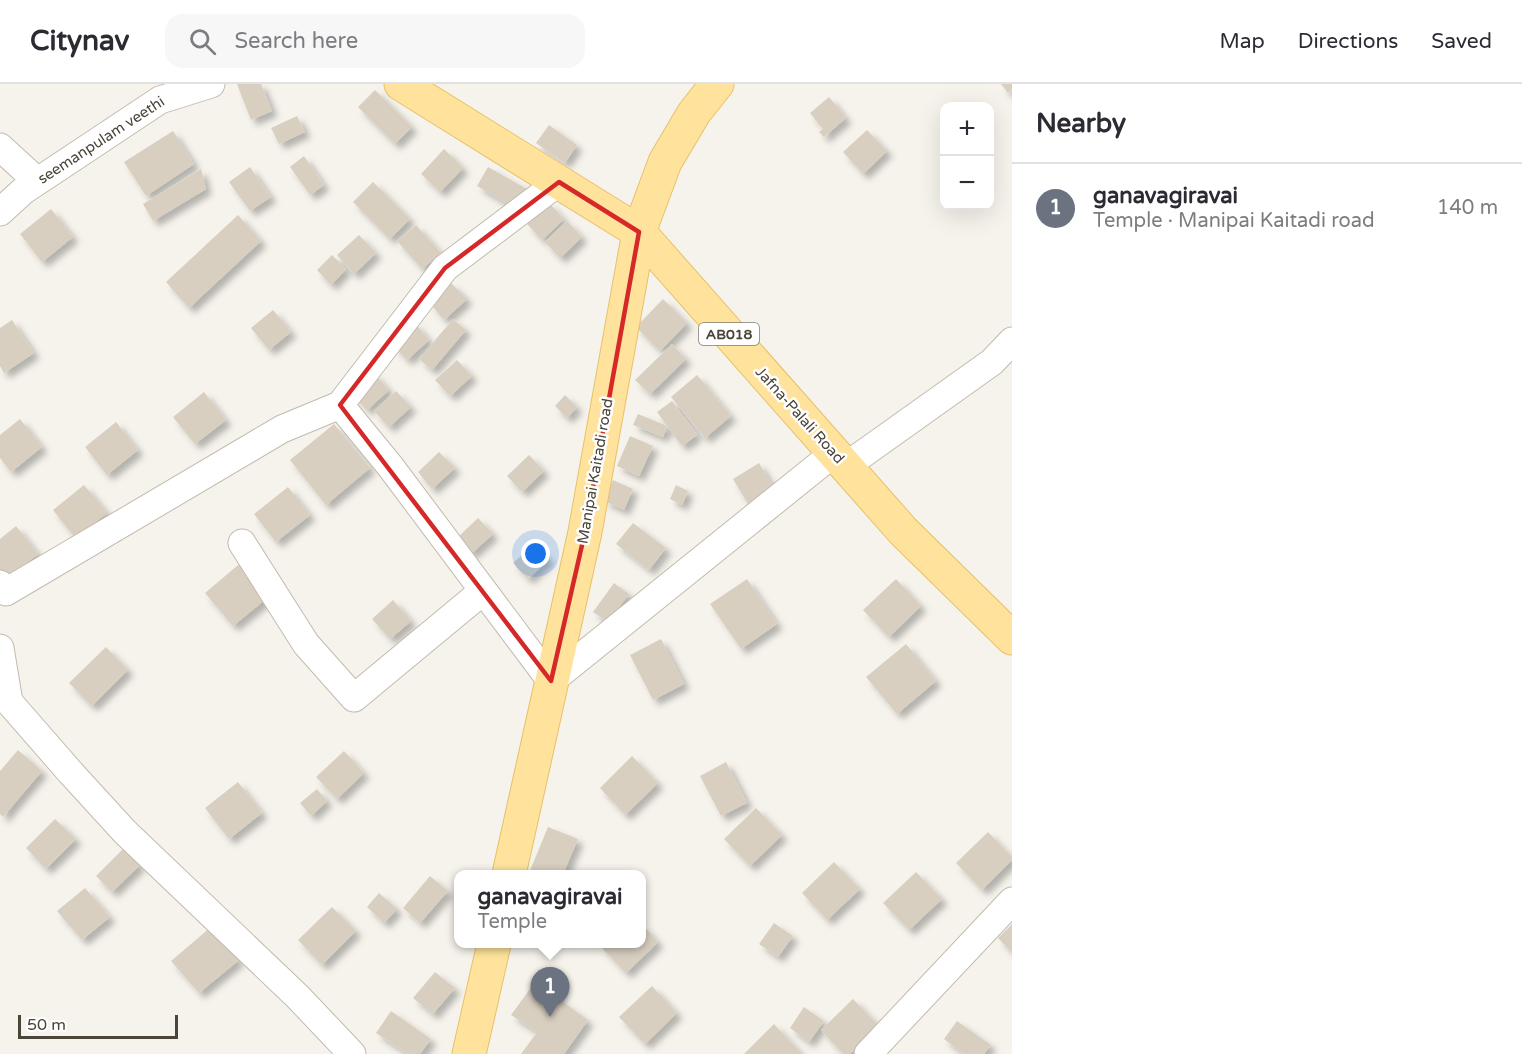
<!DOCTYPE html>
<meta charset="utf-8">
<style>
:root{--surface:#fff;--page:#f7f7f7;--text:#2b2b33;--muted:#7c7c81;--line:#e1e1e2;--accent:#fc3f1d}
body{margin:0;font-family:"Varela Round",sans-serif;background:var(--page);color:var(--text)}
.controls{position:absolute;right:18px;top:18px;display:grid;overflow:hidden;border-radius:12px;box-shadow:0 6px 24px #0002}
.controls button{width:54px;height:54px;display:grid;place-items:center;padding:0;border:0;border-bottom:2px solid var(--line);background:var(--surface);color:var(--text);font:30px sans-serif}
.scale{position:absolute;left:18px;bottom:15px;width:160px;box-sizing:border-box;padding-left:6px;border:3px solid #4b4439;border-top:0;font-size:16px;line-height:21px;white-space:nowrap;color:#4b4439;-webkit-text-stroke:4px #fff;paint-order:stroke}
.you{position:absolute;left:536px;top:470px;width:21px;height:21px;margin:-15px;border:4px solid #fff;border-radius:50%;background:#1a73e8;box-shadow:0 0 0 9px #1a73e833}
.badge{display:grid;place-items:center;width:39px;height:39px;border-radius:50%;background:var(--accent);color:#fff;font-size:20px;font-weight:700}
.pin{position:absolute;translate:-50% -50px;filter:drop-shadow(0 2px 3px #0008)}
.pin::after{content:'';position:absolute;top:32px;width:21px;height:18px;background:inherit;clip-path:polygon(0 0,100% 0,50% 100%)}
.popup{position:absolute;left:454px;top:786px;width:192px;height:78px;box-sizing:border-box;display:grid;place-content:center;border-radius:12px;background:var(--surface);filter:drop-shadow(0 2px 4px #0005);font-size:20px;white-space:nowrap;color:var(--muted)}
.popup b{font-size:22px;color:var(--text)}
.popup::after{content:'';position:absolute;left:50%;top:100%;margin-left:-12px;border:12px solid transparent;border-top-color:var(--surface)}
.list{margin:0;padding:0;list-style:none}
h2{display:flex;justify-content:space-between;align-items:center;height:78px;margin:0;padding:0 24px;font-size:26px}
h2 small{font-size:20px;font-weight:400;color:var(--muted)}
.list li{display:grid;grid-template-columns:39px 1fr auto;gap:18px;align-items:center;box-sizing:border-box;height:90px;padding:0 24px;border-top:2px solid var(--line)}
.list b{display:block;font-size:22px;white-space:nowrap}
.list p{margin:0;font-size:20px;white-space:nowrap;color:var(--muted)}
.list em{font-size:20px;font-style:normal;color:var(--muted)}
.icon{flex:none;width:33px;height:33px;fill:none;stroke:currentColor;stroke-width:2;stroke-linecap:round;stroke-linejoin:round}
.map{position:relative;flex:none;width:1012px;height:970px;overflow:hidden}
header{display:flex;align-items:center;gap:36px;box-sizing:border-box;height:84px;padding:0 30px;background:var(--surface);border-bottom:2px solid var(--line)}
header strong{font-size:28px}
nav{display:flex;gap:33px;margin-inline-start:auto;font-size:21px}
.search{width:420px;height:54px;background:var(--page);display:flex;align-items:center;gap:15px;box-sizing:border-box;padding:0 21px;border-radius:18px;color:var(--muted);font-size:22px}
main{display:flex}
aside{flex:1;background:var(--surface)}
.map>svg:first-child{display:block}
.building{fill:#d8cfc1;filter:url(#shadow)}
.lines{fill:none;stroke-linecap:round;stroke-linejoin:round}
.minor-casing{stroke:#c2bbae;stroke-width:29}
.major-casing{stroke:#e6c16a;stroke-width:35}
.minor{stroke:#fff;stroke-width:27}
.major{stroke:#ffe39c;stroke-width:33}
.marked{fill:none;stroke:#d62828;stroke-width:4.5;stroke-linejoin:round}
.labels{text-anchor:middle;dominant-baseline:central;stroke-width:5;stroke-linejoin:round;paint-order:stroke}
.shield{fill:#fff;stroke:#817c74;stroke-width:1.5}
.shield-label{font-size:14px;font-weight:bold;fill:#4b4439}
.street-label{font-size:15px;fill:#4b4439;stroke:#fff}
</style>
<header>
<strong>Citynav</strong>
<div class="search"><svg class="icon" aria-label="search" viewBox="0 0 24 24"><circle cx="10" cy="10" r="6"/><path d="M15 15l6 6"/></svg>Search here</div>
<nav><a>Map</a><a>Directions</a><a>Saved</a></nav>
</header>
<main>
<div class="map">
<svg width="1012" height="970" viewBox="0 0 1012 970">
<defs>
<filter id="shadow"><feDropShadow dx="5.5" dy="5.5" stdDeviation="3" flood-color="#0004"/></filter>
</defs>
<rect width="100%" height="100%" fill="#f6f3ec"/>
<path class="building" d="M237 0H261L272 27 251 36Z
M1001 0H1012V5L1008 9Z
M375 6 412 43 395 60 358 23Z
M829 13 846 34 824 53 819 48 823 45 810 29Z
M297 32 305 48 279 60 271 44Z
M549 41 577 61 565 79 536 59Z
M867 46 887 67 863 90 843 68Z
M173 47 194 80 146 112 124 78Z
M444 65 463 84 440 108 421 90Z
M304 72 324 101 310 111 290 83Z
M250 83 271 113 250 127 229 98Z
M488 83 527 105 516 124 477 102Z
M201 85 206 105 153 137 143 120Z
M373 98 410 135 390 155 353 118Z
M549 119 564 135 542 156 527 140Z
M51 125 73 153 42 178 20 150Z
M238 131 261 157 189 224 166 198Z
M567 137 582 153 560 174 545 158Z
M416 141 441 169 422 185 397 157Z
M359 151 376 169 354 190 337 171Z
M332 171 346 185 331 201 317 186Z
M451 199 467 215 444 236 430 219Z
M663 215 687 239 660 267 636 243Z
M273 226 291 248 269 266 251 244Z
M453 235 466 246 432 286 419 275Z
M12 236 34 269 4 289 0 282V244Z
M415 239 429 256 407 276 392 260Z
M672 260 686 275 650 310 635 296Z
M457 276 472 292 450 312 435 296Z
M374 289 389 306 367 326 352 310Z
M697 291 731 332 705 354 671 313Z
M396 307 411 323 389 343 374 327Z
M204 308 226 336 195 360 173 333Z
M565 311 577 323 567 334 555 322Z
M672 317 697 351 682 362 657 328Z
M638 330 667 342 663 353 633 341Z
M20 335 42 363 11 388 0 374V351Z
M116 338 138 366 107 391 85 363Z
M334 340 370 384 326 421 290 376Z
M630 352 653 362 639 392 617 382Z
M439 368 455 384 432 405 418 388Z
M529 371 544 387 522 408 507 392Z
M759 379 774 405 748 420 733 395Z
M613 396 633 405 624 426 604 417Z
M84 401 107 429 75 454 53 426Z
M676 401 688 407 682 421 670 415Z
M288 403 310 431 276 458 254 430Z
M478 434 493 450 471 470 456 455Z
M633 439 666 464 649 486 616 460Z
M16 442 38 470 7 495 0 486V455Z
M535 459 549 475 528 495 513 479Z
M244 476 272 510 233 542 205 509Z
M747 495 777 540 741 565 710 520Z
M896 495 921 522 889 553 863 526Z
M614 499 629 510 608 538 593 528Z
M393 516 411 537 390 555 372 535Z
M661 555 684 600 653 616 630 571Z
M906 560 936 597 897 630 866 593Z
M106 563 128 586 92 622 69 599Z
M18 666 42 687 3 733 0 730V687Z
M344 667 364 689 337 715 316 693Z
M632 672 658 699 625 731 600 704Z
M726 678 747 719 721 732 700 692Z
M238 698 262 729 229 755 205 724Z
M317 705 327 717 311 732 300 719Z
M756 724 782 751 750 782 724 755Z
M55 735 76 755 46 785 26 764Z
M548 743 578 755 563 790H532L529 789Z
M988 748 1012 773V776L982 806 956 779Z
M124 764 140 781 112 808 96 792Z
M834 778 860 805 827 836 802 809Z
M916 788 942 815 909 846 883 819Z
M430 792 448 807 420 839 403 824Z
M85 804 110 833 82 856 57 827Z
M379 809 397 825 384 839 367 823Z
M332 823 356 847 322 881 298 856Z
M774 839 793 852 778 873 759 860Z
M642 840 658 858 626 889 600 862 603 860H642Z
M1012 840V869L998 854Z
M211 843 239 876 199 909 171 877Z
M435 888 455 904 433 930 413 914Z
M535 898 588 936 564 970H521L537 948 511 931Z
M652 902 677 929 645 960 619 933Z
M853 915 879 942 850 970H843L821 946Z
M804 923 824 937 809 958 790 944Z
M391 927 431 955 420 970H408L376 949Z
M957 937 991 961 984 970H964L944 955Z
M774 940 800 968 798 970H744Z"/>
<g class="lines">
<defs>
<path id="minor" d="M0 63 37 97
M0 128 23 107 160 16 211 0
M340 321 390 382 551 597 834 369
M846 382 992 278 1012 257
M242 459 306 560 354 614 483 507
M0 500 6 508 282 345 340 321 445 184 559 98
M0 564 9 618 71 689 125 748 298 913 352 970
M868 970 1012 817"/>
<path id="major" d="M401 0 639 148 903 447 1012 554
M509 790 585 448 639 148 665 78 694 29 717 0
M469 970 494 860"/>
</defs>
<use href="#minor" class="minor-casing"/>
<use href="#major" class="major-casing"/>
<use href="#minor" class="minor"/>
<use href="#major" class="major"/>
</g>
<path class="marked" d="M559 98 639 148 585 448 551 597 340 321 445 184Z"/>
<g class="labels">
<rect class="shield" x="699" y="239" width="60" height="22" rx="4.5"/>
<g class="shield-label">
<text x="729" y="250">AB018</text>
</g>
<g class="street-label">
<text transform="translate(101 56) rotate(-33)">seemanpulam veethi</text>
<text transform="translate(800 331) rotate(48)">Jafna-Palali Road</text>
<text transform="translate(595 387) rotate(-80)">Manipai Kaitadi road</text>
</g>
</g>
</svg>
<div class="controls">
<button>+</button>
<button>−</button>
</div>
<div class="scale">50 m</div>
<div class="you"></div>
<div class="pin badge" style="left:550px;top:933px;background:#6b7280">1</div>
<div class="popup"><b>ganavagiravai</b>Temple</div>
</div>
<aside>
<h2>Nearby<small></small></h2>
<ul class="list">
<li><span class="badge" style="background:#6b7280">1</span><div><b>ganavagiravai</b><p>Temple · Manipai Kaitadi road</p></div><em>140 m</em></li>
</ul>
</aside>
</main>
